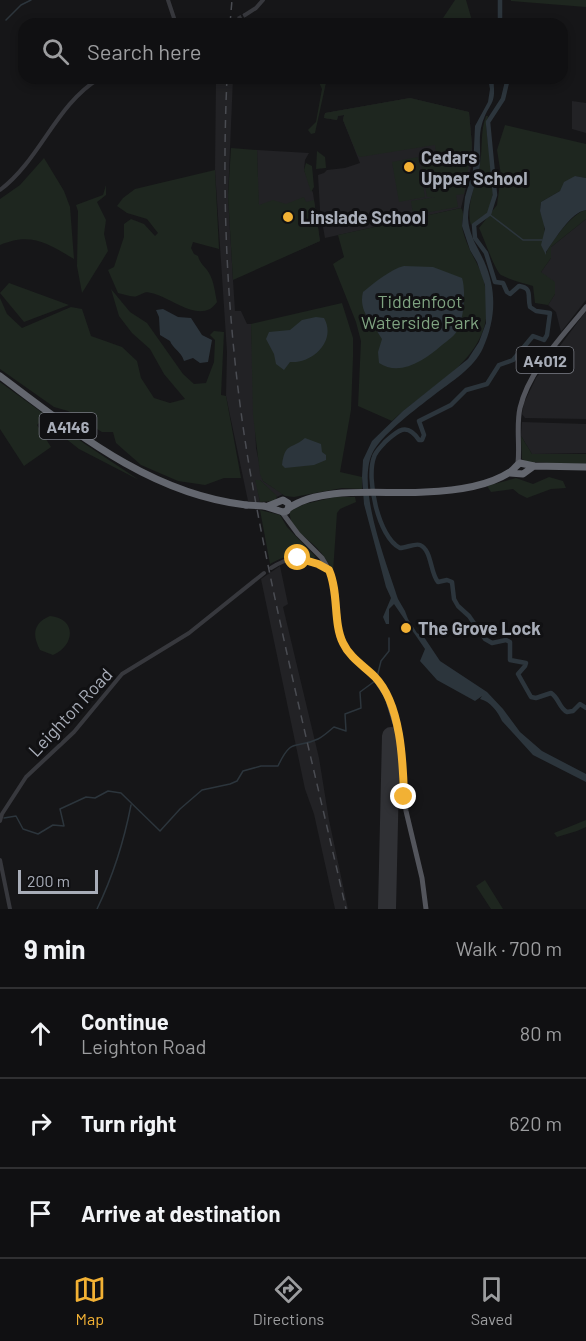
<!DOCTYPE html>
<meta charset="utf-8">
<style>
:root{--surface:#101012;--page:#19191b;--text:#f1f3f6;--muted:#9c9d9f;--line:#303032;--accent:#f2b134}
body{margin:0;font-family:Barlow,sans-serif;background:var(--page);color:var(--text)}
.scale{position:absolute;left:18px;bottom:15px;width:80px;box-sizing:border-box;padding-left:6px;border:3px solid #a8adb8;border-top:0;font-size:16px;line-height:21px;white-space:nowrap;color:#a8adb8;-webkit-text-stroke:4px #111113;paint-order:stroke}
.stop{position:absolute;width:18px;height:18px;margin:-14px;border:4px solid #f2b134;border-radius:50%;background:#fff}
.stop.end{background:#f2b134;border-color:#fff;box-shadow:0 2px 6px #0008}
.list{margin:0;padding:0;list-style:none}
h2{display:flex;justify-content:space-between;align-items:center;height:78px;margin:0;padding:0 24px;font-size:26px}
h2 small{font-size:20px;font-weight:400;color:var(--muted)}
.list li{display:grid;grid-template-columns:39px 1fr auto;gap:18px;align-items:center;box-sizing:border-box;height:90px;padding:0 24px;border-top:2px solid var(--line)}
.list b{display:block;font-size:22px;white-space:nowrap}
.list p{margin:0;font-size:20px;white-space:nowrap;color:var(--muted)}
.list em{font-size:20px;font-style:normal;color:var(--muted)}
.icon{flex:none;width:33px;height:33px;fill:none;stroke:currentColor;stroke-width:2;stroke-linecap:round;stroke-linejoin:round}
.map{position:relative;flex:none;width:586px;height:909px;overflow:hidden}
.search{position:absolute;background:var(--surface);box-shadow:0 3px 9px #0003;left:18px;right:18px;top:18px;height:66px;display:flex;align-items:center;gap:15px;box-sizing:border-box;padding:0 21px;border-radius:18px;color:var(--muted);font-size:22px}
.sheet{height:348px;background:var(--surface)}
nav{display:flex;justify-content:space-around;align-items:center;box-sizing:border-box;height:84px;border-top:2px solid var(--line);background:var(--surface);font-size:16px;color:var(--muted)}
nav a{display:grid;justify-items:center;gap:3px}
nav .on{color:var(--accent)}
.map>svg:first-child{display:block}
.built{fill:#222225}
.green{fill:#1e261f}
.water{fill:#2c353c}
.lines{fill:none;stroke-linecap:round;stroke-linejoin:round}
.stream{stroke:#2c353c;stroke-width:1.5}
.river{stroke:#2c353c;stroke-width:4.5}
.runway{stroke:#303135;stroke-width:18}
.minor-tunnel{stroke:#333438;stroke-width:4;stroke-dasharray:4 2;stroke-linecap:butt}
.minor{stroke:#37383d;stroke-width:4}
.major{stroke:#53555c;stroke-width:5}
.highway{stroke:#63666e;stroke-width:7}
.rail{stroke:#4a4c52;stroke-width:1.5;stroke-dasharray:8 6;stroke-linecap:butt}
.highway-bridge{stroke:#63666e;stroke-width:7}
.route{stroke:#f2b134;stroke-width:8}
.poi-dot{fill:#f2b134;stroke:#111113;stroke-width:2}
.labels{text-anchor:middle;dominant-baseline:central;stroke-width:6;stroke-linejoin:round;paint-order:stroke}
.shield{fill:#111113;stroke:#7b7e86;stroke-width:1.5}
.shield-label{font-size:16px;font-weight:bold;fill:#a8adb8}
.poi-label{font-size:18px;font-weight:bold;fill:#a8adb8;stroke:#111113;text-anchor:start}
.park-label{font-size:18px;fill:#7fa381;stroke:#111113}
.street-label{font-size:18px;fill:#a8adb8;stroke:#111113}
</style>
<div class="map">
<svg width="586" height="909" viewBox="0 0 586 909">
<rect width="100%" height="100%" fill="#161618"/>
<path class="built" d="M216 78H233L228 196 233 280 235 311H241L247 324H251L256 448 263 481 283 494 277 497 260 480H256L260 502 248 501 226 396 227 352 215 170Z
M410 98 469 112 472 145V163L461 208 325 238 320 210 318 175 324 173 327 170 345 168 360 163 343 120 344 115 338 116 337 120 324 118 325 113Z
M572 101 586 103V133L572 129Z
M257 150 309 153 305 160 304 170 313 193 320 241 260 267Z
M586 219V300L561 332 556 312 548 305 555 294 541 272 551 258V247Z
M586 311V419L525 418 522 414 524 403 536 378Z
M522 422 586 424V453L532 454 521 436Z
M280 566 288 604 283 607 319 758 329 820 348 909H335L314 814 305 789 261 579Z"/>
<path class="green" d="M455 0H466L473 24H439Z
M511 0H586V7L511 1Z
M317 78H327L315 133 311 134 308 130 316 122 322 89Z
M410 98 469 112 472 145 464 194 456 195 458 207 413 215 411 201 435 197H427L420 156 436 153 435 145 360 157 357 154 343 120 344 115 338 116 337 120 324 118 325 113Z
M486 116H488L486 126 494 190 488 213 471 225C465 206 477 182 480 164 483 147 480 132 486 116Z
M505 125 586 144V178L575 176 560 191 541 202 540 211 544 221 546 253C552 241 573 212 586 210V219L551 247V258L541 272 555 282V294L548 305 535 303 533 286C523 283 510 280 501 275 495 271 484 238 479 228L497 205 501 175 497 150Z
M231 148 257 150 259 205 273 200 286 204 304 197 306 202 314 200 320 241 233 280 228 196Z
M317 151 325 157 326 168 316 169Z
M418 157 425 197 399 202 392 162Z
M44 158 64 191 70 207 74 259C47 243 31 232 0 245V199L20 185Z
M306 163 312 166 314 187 311 192 304 170Z
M215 170 219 249 193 242 191 248 194 254 198 256C200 264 205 266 209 273 214 281 215 293 217 302 201 326 170 296 151 293 145 291 143 294 137 296 132 298 124 294 118 293L108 270 114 267 124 237V224L131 219 144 224 155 236 158 233 147 219 127 213 117 206 123 198 135 189Z
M106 185V195L97 202 106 220 104 234 108 251 82 293 77 266 78 211 76 205 103 195Z
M461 208C465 214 462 219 462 226 463 233 466 241 469 248 475 261 483 272 485 286 500 356 435 381 392 421L358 406 361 341 356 322 333 264 344 257 338 235Z
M9 283 69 305 24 322 0 293Z
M111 289 130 312 147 323 183 374 194 384 206 383 214 362 215 340 210 335 214 331 224 332 221 395 226 396 241 478H224L205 485 178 481 141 465 116 443 113 432H102L68 411 54 407 0 369V298L7 314 22 328 71 307 82 309 91 336 122 347 137 361 141 378 154 398 170 403 185 399 164 374 150 349 132 333 119 316Z
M342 303 353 338V357L351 410 340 472 362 477V489L342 488 294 497 285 496 263 481 260 474 253 415 251 324Z
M0 382 85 444 139 480 79 449 42 420 37 425 51 447 24 466 0 429Z
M521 436 532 454H586V464L527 462 522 459Z
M549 477 563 481 566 488 551 489 527 498 519 494 513 489 491 492 487 486 516 478 533 484Z
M255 480H260L276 495 277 497 275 501 260 502Z
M335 497H355L356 502 340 509 337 513 333 572C329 563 324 556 317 548 307 537 288 528 290 511L305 504Z
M260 510 280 515 287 527 316 557 312 559C293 553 287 555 270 564Z
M50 616C76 618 76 645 53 655L40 650C32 635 33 623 50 616Z
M586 820V827L577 831 557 837 554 833Z
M485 880 503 909H491L476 886Z"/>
<path class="water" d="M488 78H493C497 107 489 101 482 124 478 137 481 152 480 165 477 183 468 200 468 218 469 235 477 246 484 261 497 290 496 319 483 348 474 368 451 382 434 395 416 409 386 431 374 450 354 483 387 564 398 599L405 611 408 619 417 633 424 637 440 661 487 692 503 709 520 732 542 751 586 774V782L533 755 502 721C498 712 490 701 480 699L482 696 475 701 437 680 420 661 425 649 394 604 389 609V639V624H386L383 617 391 598 386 587 364 504 362 477 363 460 372 441 403 411 468 359 479 342 486 323 485 285 477 262 470 250 462 226 465 197 473 170 475 126 488 102 490 89Z
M575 176 586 178V210C571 212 555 239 546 252V255L541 245 545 229 540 211 541 202 560 191 564 182Z
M404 266 433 267 462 278C466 290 464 318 458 329 456 335 447 341 442 345 425 360 400 377 379 363L378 352 382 339C373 323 358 312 363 292 374 283 391 269 404 266Z
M163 309 178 317 191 318 202 335 212 340 208 362 200 363 193 358 184 361C181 351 173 349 170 341L160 335 159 317 156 310Z
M316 317 324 318C337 341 312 364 290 362L284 370 276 364 274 354 266 339 269 332 290 330 302 320Z
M305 438 321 444 322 452 326 455V460L314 465 285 468 282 465C285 442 291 450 305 438Z"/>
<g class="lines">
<path class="stream" d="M6 20 21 5 31 0
M489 214 523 240H542
M377 677 381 661 389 651V638
M4 818 16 816 23 829 38 834 53 825 64 826 60 809 86 797 95 798 108 791 121 793 160 831 180 809 202 790 230 784 237 781 243 771 261 766H278C292 736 295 750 318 739 324 736 329 731 334 727L346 731 345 714 361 708 360 692 375 681
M97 909C113 876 124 841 131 805"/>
<path class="river" d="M500 24V0
M508 78 503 99 488 122 495 195 489 214 474 225 475 238 486 253 495 282 503 283 507 292 510 294 519 286C533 288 527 296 530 307L536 311 550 313 547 335 544 340 533 336 513 360 499 365 487 384 466 390 451 405 419 421 424 435 422 440H419C407 422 398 430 385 442 381 447 376 451 374 457 366 478 378 537 400 548 406 548 415 543 420 545 432 550 430 573 438 582L447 580 452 582 454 599 458 606 469 616 485 639 492 643 506 640 510 642V660L526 663 525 666 518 674 531 697 536 698 551 693C559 698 559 708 567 712L573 711 580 704 586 708"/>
<path class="runway" d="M387 909 391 736"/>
<path class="minor-tunnel" d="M221 24 232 22 245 15"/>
<path class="minor" d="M168 0 176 24
M245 15 256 8 263 0
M0 190C41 159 55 105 100 78
M271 568C291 555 297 558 318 564L323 560
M0 821 2 814 26 777 74 732 122 674 189 633 264 573
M0 860 10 909"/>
<path class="major" d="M518 463C520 445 516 426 520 408 529 370 562 337 586 307
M281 511 298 534 322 558 329 570 336 595 339 630 344 645 360 665 374 677 387 697 401 743 406 811 422 878 426 909"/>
<path class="highway" d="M0 376C75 432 150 494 246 505
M510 473 523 474 534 466
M264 506 283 512 287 511 289 506 288 503 283 500 268 506
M289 508C323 485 385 495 425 492 452 491 487 487 510 472 515 469 516 465 520 463L534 466 586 467"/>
<path class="rail" d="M230 24 232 0
M227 78C221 208 228 342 250 471 276 618 313 764 346 909"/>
<path class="highway-bridge" d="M246 505 264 506"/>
</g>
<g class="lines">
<path class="route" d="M298 558 318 564 329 570C339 593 333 623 343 643 350 658 364 666 375 677 401 704 403 761 404 797"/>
</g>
<g class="poi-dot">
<circle cx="409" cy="167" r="6"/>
<circle cx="288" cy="217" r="6"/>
<circle cx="406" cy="628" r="6"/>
</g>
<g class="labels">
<g class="shield">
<rect x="516.5" y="347" width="57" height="26" rx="4.5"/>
<rect x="39.5" y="413" width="57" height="26" rx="4.5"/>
</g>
<g class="shield-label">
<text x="545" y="360">A4012</text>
<text x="68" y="426">A4146</text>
</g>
<g class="poi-label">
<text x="421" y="157">Cedars<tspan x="421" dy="21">Upper School</tspan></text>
<text x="300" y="217">Linslade School</text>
<text x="418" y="628">The Grove Lock</text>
</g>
<g class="park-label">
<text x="420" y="301">Tiddenfoot<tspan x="420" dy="21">Waterside Park</tspan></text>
</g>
<g class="street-label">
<text transform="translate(70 712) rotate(-47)">Leighton Road</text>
</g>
</g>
</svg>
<div class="scale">200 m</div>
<div class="stop" style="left:298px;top:558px"></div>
<div class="stop end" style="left:404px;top:797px"></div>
<div class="search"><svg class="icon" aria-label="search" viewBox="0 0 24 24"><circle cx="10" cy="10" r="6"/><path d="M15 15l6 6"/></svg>Search here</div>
</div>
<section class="sheet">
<h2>9 min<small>Walk · 700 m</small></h2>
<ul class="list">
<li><svg class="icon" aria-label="ahead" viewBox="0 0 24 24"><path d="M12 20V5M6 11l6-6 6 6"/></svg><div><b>Continue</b><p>Leighton Road</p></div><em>80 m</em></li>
<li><svg class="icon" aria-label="right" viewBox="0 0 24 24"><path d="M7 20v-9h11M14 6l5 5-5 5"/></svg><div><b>Turn right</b></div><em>620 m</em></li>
<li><svg class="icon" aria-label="arrive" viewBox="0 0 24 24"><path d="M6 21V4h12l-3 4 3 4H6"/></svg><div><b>Arrive at destination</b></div></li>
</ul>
</section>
<nav>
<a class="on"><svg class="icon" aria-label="map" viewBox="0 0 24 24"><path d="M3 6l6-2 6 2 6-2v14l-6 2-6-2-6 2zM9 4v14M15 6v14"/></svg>Map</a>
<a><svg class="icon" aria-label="directions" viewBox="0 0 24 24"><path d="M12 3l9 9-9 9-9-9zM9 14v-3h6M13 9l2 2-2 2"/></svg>Directions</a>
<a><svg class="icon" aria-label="saved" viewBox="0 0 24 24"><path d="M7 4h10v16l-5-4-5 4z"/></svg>Saved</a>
</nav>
